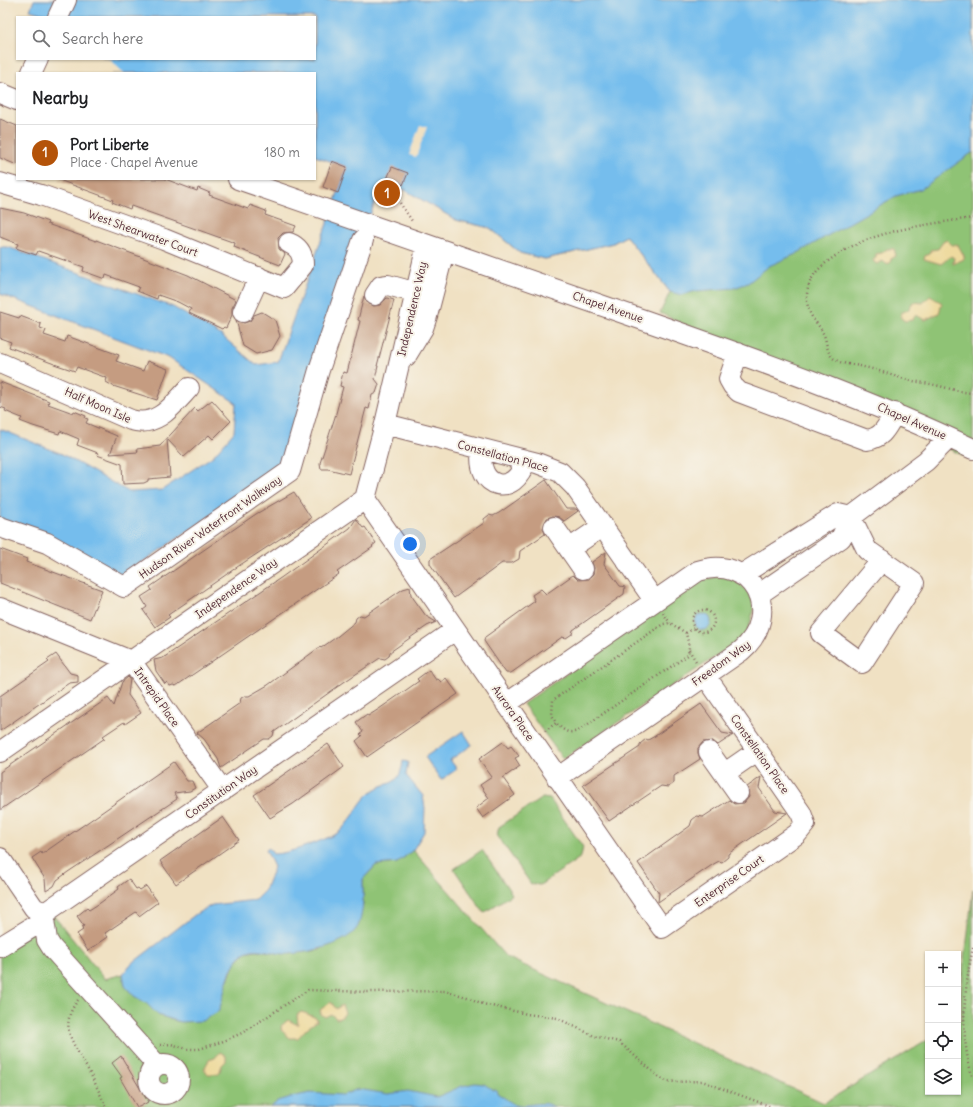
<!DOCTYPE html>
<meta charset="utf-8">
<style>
:root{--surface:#fff;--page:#f2f2f2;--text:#202124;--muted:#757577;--line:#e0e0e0;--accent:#b45309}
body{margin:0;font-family:Delius,sans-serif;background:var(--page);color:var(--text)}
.controls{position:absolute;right:12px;bottom:12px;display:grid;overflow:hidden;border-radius:0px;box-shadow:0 1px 3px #0004}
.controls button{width:36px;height:36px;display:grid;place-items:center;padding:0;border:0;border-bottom:1px solid var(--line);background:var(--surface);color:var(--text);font:20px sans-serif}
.you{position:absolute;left:410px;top:544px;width:14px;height:14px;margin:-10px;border:3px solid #fff;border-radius:50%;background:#1a73e8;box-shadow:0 0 0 6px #1a73e833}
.badge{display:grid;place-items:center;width:26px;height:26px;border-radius:50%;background:var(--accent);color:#fff;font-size:13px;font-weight:700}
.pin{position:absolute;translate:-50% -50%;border:2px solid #fff;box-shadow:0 1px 4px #0006}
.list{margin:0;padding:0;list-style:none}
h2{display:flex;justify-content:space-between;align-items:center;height:52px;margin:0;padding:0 16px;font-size:17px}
h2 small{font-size:13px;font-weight:400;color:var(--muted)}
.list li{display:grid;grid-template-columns:26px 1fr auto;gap:12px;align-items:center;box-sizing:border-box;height:56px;padding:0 16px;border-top:1px solid var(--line)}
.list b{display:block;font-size:15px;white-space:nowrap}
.list p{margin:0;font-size:13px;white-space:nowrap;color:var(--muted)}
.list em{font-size:13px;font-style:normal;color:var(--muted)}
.icon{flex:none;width:22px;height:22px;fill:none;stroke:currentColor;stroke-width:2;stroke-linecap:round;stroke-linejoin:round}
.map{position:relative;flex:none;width:973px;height:1107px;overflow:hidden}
.search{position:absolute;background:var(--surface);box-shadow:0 1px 3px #0004;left:16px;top:16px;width:300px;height:44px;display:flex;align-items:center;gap:10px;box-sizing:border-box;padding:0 14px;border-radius:0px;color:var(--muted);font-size:15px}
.panel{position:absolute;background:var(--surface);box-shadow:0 1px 3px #0004;left:16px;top:72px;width:300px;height:108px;border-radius:0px}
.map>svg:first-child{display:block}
.built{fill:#f3d4bf}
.green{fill:#8fc375;stroke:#6c7150}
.sand{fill:#eeda9e;stroke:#9c7c64}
.water{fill:#75bded;stroke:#606e8c}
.pier{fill:#f0e1c3}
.building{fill:#c59c81}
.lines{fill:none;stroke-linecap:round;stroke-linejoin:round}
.minor-casing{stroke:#846360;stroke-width:22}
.path{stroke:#846360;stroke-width:2.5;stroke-dasharray:1 3;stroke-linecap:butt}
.minor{stroke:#fff;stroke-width:20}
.labels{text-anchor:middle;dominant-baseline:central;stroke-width:4;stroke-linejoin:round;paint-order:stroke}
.street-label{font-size:11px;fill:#4a1f2b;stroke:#f7f3e8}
</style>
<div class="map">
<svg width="973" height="1107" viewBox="0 0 973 1107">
<rect width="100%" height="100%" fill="#f7f3e8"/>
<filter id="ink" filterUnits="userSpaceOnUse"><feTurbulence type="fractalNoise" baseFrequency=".025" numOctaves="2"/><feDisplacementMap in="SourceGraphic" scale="8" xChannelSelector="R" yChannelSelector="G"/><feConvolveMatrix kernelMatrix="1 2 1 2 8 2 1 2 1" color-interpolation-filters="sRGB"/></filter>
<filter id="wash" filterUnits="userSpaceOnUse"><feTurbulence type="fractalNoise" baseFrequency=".012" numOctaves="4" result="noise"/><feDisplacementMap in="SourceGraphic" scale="16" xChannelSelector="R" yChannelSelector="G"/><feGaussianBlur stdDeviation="0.9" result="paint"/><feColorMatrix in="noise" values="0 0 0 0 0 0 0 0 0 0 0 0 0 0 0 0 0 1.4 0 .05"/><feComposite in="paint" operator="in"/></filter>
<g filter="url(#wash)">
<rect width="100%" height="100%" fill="#f0e1c3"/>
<path class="built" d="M416 157 399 205 395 208 375 201 388 167Z"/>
<path class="green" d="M973 0V460L660 313 670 292 626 236 613 243 545 259 520 253 490 228 456 220Z
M727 575C758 592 758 606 745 637L563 759 523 704 700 580Z
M542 798 550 799 583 847 581 857 540 885 531 884 497 835 499 827Z
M413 850 506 957 824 1103 928 1040V1092H958V1022L962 1020 961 992 973 889V1107H0V946L49 910 105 979 123 974 125 986 134 996 146 1003 158 1015 180 1022 228 980 235 963 245 952 256 950 286 954 320 950 363 905V879L376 865 397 863Z
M482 850 512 894 484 913 454 869Z"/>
<path class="sand" d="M947 240 952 245H958L964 256V259L953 264 954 258 951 256 941 264 924 259 925 256 930 254 931 250 938 249 943 242Z
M887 249H894L896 256 891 259 890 263 886 264 883 261 877 264 874 262 873 260 876 258V254L882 253Z
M930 296 942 303 939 313 925 320 916 315 912 320 905 321 901 318V313L908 310 913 302 923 303Z
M331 1002 336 1009 342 1005 345 1013 342 1017 337 1019 331 1014 325 1017 321 1014 320 1010Z
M301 1012 305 1013 316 1018 317 1021 307 1028 298 1038H290L282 1031 281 1026 288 1020 296 1024H298L297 1015Z
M220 1052 226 1056V1061L222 1065 219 1074H208L204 1069 209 1060 215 1058Z"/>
<path class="water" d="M34 0H973V152L921 189 896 196 796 254 769 266 748 283 734 288 696 291 682 295 670 292 626 236 613 243 545 259 520 253 490 228 456 220 405 190 381 186 362 237 287 465 120 577 0 521V429L62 454 129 492 162 490 213 456 234 432 236 403 169 358 0 294V247H8L173 307 221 335 256 365 278 362 347 167 315 156V73H112L98 59H315V17H53L30 10Z
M695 622a8 8 0 1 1 16 0a8 8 0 1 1-16 0Z
M463 731 472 745 450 760 457 769 441 780 425 757Z
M403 761 408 762 406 775 423 796 425 808 424 832 413 850 397 863 376 865 363 879C363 894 364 909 359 924 352 944 305 954 286 954 274 954 255 945 244 953 228 965 225 992 219 1011L202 1021 180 1022 158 1015 146 1003 134 996 125 986 123 974 130 965 196 914 212 905 255 900 265 890 274 867 266 850 269 848 273 854C289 854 321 841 336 834 340 832 344 827 347 823 356 814 357 805 369 794 386 778 399 791 403 761Z
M475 1083 484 1084 493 1090 495 1089 498 1091 497 1093 515 1105C530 1107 541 1099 555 1107H271L278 1101 291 1097 310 1093 343 1095 358 1089 388 1094 408 1091 437 1097 462 1086Z"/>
<path class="pier" d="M96 59H109L124 73H109Z
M420 125 427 127 416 157 409 155Z"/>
<g id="blocks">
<path class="building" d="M0 119 17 126V165L0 158Z
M332 161 347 167 338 193 323 187Z
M392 167 408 173 403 185 387 179Z
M59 179H165L197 191 198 188 210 193 209 195 248 209 250 205 266 211 265 215 296 226 293 232 283 233 278 238 279 249 285 254 280 265 234 247 235 243 131 206 130 209 112 202 113 200 59 180Z
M0 208 24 213 48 222 47 224 96 241V240L188 275 236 300 232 308V315L226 328 224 327 222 329 189 313 191 309 178 302 158 295 157 299 137 291 139 287 106 275 105 279 83 271 84 267 38 251 36 255 16 248 18 244 0 237Z
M364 296 368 304 374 306 380 305 387 298 394 300 377 366H378L375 379 379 384 376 393 372 395 369 409 366 408 349 474 328 469H321L320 463 335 417 343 387 340 386 343 372 347 373 360 321 358 320Z
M0 312 19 318 20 316 41 324 40 328 46 330 44 335 65 342 67 336 119 355 116 361 143 371 147 361 168 369 157 400 113 386 106 382 107 378 77 367 75 371 57 365 9 347 11 342 0 338Z
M262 312 275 320 280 336 272 350 256 354 243 346 236 320 244 323 250 321 254 315Z
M0 382 49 401 48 404 73 413 74 411 86 416 85 418 88 419 86 423 117 436 110 454 138 452 137 449 160 446 195 408 198 411 212 400 231 421 213 439 209 435 184 457 167 439 170 477 148 479V481L144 483 123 484 122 464 97 455 98 453 77 445 79 439 60 431 59 434 33 426 20 421 22 418 5 411 6 409 0 407Z
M546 480 566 509H576L578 511 564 521 559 517 553 516 547 518 543 528 545 534 520 551 519 559 512 563H502L454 598 430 564V559L484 523V519L489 515 493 516 499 513Z
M294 492 311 518 310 519 240 565 168 615 170 617 155 627 143 610 147 607 141 597 152 590 150 587 256 514Z
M356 519 363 528 365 527 376 543 372 546 373 547 337 572 339 574 176 686 173 685 170 686 167 682 165 684 156 671 154 660 163 658 282 577 350 528Z
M0 549 27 559 26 562 102 590 90 619 0 583Z
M606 552 604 564 620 586 625 587 624 594 573 630 572 634 566 638 562 637 511 673H506L484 641 485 637 535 601 532 595 541 589 546 594 573 575 578 580 589 579 593 574 594 568 592 562Z
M410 587 411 595 426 616 436 622 427 626 390 652 389 656 385 659 380 658 344 682 274 732 273 736 269 739H264L221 768 218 759 204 739 197 733 240 703 241 698 245 696H249L268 685 320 647 321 648 338 636 355 622 356 618 360 615 364 616 403 589Z
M56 654 70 673 78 675V682L69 683 0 731V696L49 662 47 660Z
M429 670 436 680 438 679 441 682 446 678 458 694 367 757 356 741 362 736 360 734 363 732 356 722 367 714 368 716 379 709 419 681 417 679Z
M128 677 130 679 128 695 141 713 125 724 124 722 103 736 105 738 0 810V772L108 698 114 706 122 682Z
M701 704 722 733 733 735 718 745 713 741 703 742 698 748V753L700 759 674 776V783L668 787 661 786 609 821 583 785 640 747V744L646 739 648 740 655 736Z
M503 742 508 748 511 746 519 756 515 758 520 766 503 778 515 795 483 818 476 808 489 798 480 785 492 777 479 759Z
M328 744 344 767 293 804 270 818 254 795Z
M174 762 187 781H192L195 788 190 791 174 793 177 799 68 872 57 880 54 886 46 891 45 879 32 858 41 852 42 854Z
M761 777 759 788 775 811 787 813 728 854V857L722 862 719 861 712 865 658 902 659 893 638 863 690 826 692 820 697 816 703 817 729 800 734 804 744 803 749 797 747 787Z
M223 817 239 840 176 884 160 861Z
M129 879 136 889 138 888 140 890 146 886 158 902 139 916 136 912 105 933 108 937 88 951 77 934 83 930 82 927 84 926 77 916 87 908 89 910 100 903 119 889 118 887Z
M121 1056 148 1102 139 1107H137L120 1078 122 1077 112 1063Z"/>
</g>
</g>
<g filter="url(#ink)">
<use href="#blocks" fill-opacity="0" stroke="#846360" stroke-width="1"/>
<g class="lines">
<defs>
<path id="minor" d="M58 17 66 0
M32 72 38 59
M0 93 17 100
M238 179C377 228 516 275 655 324 763 362 870 400 973 449
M0 183 41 195 164 239 284 288 303 265C303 254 299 247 289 243
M375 295 381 286 388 285 428 296
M243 312 259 277
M738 353 729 379 733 386 739 392 867 440C884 437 886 427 895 413
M406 356 423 328 427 316 444 251
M0 363 131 420C157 428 173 405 189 388
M385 424 537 463 560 472 575 487 654 600
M482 450C475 489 516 498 525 461
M365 499 662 928 797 834 805 824 801 813 705 675
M851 517 867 550 914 583 862 663 821 633 882 560
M0 527 47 543 124 587 290 471 319 370 363 240
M554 527 583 569
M569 549 603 526
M741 575 838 514 851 517
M758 595 841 538 851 517 926 461 949 438
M0 608 131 661 223 791
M506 704 698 571C751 553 785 613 741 651L557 778
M0 752 365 499 385 424 427 245
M709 752 738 793
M725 773 757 751
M0 858 34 908 42 912 49 910 455 630
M44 920 47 940 52 948 157 1065
M0 947 44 920 49 910
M149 1079a15 15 0 1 1 30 0a15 15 0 1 1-30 0Z"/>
</defs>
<use href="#minor" class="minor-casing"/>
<path class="path" d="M400 203 412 221
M973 218C922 225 860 231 820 268 807 280 803 299 811 315 814 321 820 326 823 333 827 340 826 352 833 358 841 365 854 364 864 367 879 370 893 376 908 380 917 382 926 383 935 385 948 388 959 392 973 393
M692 621a11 11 0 1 1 22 0a11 11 0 1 1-22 0Z
M663 613 670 623
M686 633 694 628
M689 650 697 663
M545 731 556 723 552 715 553 700 663 624 670 623 686 633 689 647 688 655 578 731C568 734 564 731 556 723
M973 948C964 989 959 1037 973 1078
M78 1000C57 1027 75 1045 87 1068 94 1080 100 1094 106 1107
M160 1045 171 1044 187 1049H199L221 1042 242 1033 308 990 368 992 445 991 467 997 483 1004 527 1014 557 1018 594 1036 619 1042 659 1077 666 1081 675 1082 702 1081 772 1107"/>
<use href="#minor" class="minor"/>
</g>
</g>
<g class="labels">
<g class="street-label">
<text transform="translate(143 233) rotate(20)">West Shearwater Court</text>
<text transform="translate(608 307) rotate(19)">Chapel Avenue</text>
<text transform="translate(412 309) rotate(-77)">Independence Way</text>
<text transform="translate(98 405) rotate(24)">Half Moon Isle</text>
<text transform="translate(912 421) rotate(24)">Chapel Avenue</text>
<text transform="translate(503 456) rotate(15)">Constellation Place</text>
<text transform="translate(210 527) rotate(-35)">Hudson River Waterfront Walkway</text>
<text transform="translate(236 588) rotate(-35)">Independence Way</text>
<text transform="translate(721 663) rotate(-36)">Freedom Way</text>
<text transform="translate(157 697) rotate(55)">Intrepid Place</text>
<text transform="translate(513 713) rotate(55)">Aurora Place</text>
<text transform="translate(760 754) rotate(55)">Constellation Place</text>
<text transform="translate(221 792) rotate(-35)">Constitution Way</text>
<text transform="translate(729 881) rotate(-35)">Enterprise Court</text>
</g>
</g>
</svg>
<div class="controls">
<button>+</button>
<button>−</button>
<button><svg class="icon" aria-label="locate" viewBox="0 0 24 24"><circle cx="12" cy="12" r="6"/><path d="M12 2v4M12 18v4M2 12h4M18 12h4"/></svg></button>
<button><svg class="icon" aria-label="layers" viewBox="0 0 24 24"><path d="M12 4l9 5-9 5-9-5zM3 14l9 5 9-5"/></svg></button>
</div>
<div class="you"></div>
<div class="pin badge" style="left:387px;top:193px">1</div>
<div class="search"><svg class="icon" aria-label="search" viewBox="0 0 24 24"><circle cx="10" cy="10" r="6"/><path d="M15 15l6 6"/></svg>Search here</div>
<section class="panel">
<h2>Nearby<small></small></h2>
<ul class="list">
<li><span class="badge">1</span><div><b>Port Liberte</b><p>Place · Chapel Avenue</p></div><em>180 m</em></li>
</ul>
</section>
</div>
